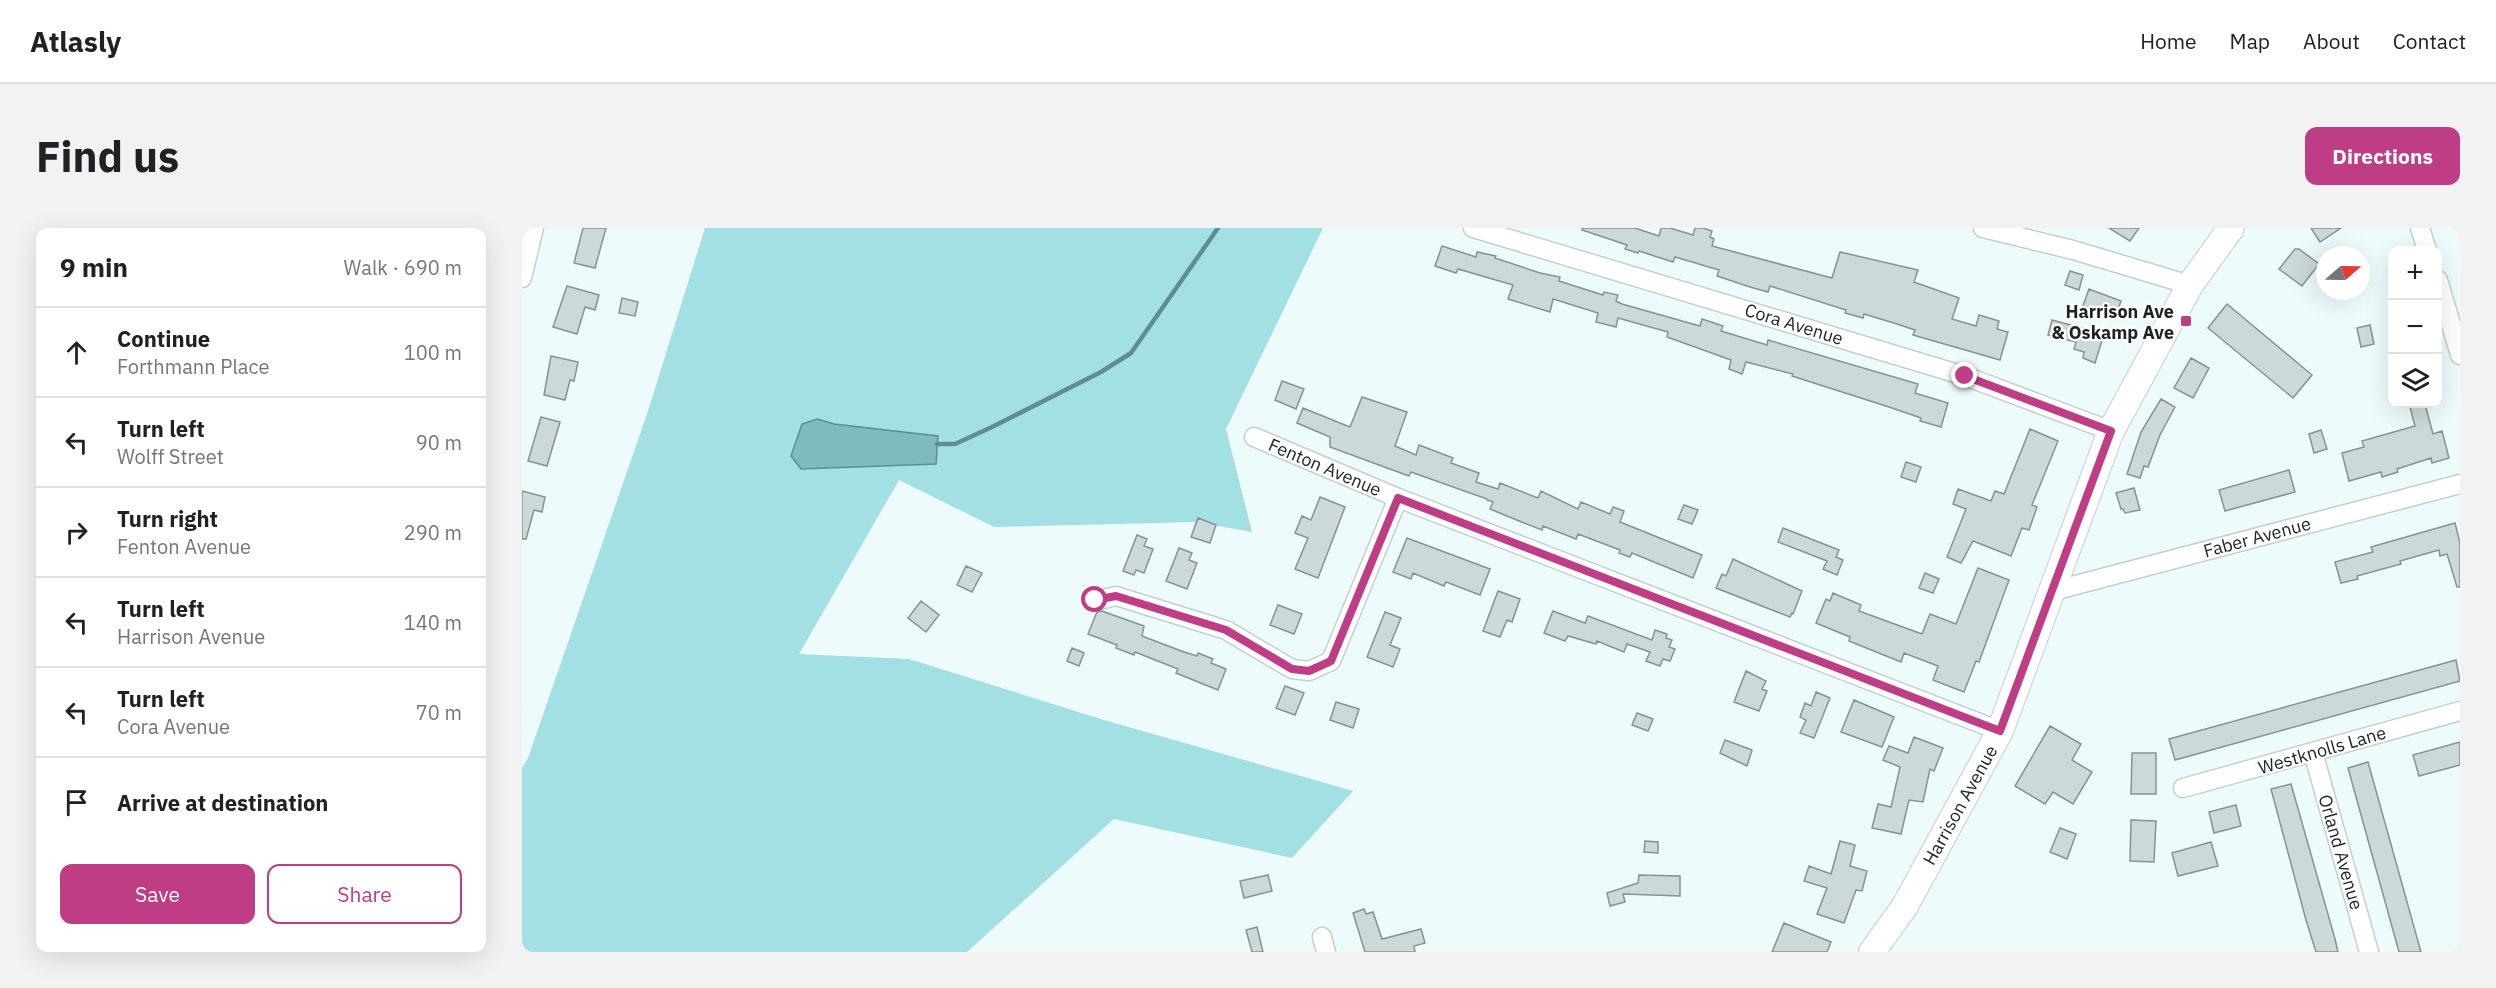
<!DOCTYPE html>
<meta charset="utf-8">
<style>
:root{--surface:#fff;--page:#f2f2f2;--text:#202124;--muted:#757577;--line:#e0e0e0;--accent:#bf3d85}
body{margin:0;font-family:"IBM Plex Sans",sans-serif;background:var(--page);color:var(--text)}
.controls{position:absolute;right:18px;top:18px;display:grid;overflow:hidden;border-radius:12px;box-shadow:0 6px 24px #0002}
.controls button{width:54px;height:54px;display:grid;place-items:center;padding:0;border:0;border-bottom:2px solid var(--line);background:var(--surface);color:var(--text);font:30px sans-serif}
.compass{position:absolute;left:1794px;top:18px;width:54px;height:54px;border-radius:50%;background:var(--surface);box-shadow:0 6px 24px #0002;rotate:70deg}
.stop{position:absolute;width:18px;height:18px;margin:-14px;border:4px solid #bf3d85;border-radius:50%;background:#fff}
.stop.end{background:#bf3d85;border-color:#fff;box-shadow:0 2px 6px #0008}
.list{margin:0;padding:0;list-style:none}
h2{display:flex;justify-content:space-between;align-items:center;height:78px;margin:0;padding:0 24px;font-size:26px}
h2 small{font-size:20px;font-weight:400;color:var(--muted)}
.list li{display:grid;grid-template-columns:39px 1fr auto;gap:18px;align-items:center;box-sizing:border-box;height:90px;padding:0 24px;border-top:2px solid var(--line)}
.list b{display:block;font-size:22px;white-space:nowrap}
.list p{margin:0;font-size:20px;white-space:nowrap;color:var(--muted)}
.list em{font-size:20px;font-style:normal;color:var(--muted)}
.actions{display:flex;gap:12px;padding:18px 24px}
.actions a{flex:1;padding:14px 0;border:2px solid var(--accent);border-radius:12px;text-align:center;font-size:21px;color:var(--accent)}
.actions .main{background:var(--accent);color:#fff}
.icon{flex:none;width:33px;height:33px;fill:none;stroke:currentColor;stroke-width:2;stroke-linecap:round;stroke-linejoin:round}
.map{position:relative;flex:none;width:1938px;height:724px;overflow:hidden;border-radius:12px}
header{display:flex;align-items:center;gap:36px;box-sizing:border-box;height:84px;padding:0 30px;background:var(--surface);border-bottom:2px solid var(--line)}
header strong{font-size:28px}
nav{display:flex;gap:33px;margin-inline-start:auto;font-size:21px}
.intro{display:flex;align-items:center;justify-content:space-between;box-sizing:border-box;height:144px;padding:0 36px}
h1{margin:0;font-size:42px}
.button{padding:15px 27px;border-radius:12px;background:var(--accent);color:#fff;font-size:21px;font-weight:700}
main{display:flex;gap:36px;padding:0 36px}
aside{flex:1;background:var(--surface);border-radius:12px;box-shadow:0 6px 24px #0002}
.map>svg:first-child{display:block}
.green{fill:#a3e0e4}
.water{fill:#7dbbbe;stroke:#608d8f;stroke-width:1.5}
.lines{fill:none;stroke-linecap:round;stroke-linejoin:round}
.stream{stroke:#608d8f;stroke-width:4.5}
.building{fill:#ccd8d9;stroke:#879293;stroke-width:1.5}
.street-casing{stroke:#c4d0d0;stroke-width:21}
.secondary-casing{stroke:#c4d0d0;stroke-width:28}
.street{stroke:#fff;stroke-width:18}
.secondary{stroke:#fff;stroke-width:26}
.route{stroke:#bf3d85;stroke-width:8}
.poi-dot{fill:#bf3d85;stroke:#fff;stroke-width:2}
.labels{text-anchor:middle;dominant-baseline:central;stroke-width:4.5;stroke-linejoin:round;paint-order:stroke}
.poi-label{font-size:18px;font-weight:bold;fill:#1d2222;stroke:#fff;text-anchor:end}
.street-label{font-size:18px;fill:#1d2222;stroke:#fff}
</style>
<header>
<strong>Atlasly</strong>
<nav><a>Home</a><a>Map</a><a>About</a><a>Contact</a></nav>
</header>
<div class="intro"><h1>Find us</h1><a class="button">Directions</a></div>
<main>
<aside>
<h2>9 min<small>Walk · 690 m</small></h2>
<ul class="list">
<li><svg class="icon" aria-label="ahead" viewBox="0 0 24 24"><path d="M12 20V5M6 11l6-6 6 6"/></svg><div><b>Continue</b><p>Forthmann Place</p></div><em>100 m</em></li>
<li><svg class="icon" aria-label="left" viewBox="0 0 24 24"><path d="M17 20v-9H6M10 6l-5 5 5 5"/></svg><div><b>Turn left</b><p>Wolff Street</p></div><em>90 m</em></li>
<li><svg class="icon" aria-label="right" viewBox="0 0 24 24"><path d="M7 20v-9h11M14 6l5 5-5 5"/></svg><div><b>Turn right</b><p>Fenton Avenue</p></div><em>290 m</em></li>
<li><svg class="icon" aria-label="left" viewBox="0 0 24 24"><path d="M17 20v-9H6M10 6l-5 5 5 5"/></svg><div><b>Turn left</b><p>Harrison Avenue</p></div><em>140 m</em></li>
<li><svg class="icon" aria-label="left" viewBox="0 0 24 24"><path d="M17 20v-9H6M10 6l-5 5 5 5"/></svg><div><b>Turn left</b><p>Cora Avenue</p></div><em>70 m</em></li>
<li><svg class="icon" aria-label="arrive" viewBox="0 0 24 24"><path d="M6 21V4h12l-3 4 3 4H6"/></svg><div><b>Arrive at destination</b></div></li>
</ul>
<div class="actions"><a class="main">Save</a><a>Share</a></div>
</aside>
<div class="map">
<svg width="1938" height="724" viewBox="0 0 1938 724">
<rect width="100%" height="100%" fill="#eefbfc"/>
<path class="green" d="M183 0H801L704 201 730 304 674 294 472 299 377 252 277 426 387 431 582 492 831 563 770 630 592 591 445 724H0V540L6 530 126 183Z"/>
<path class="water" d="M295 191 312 196 416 208 414 236 279 241 269 228 280 196Z"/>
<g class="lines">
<path class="stream" d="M415 216H433L470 199 579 144 609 125 696 0"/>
</g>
<path class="building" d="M61 0H84L73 40 52 35Z
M1060 0H1113L1137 8 1139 0H1148L1171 7 1173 0H1181L1190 3 1188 9 1192 11 1190 18 1310 50 1318 24 1396 42 1392 54 1437 70 1430 91 1454 98 1457 87 1477 93 1475 101 1486 104 1478 132 1391 107 1393 102 1375 96 1342 86 1341 90 1323 85 1324 82 1248 58 1246 64 1228 59 1195 48 1197 42 1153 29 1151 34 1117 23 1116 25 1103 21 1105 17 1060 2Z
M1587 0H1617L1608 13Z
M1789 0H1819L1798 14Z
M920 18 954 29 955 24 974 28 973 30 1018 45 1038 49 1037 53 1081 67 1082 64 1096 67 1094 73 1100 76 1178 98 1180 91 1201 98 1199 103 1245 117 1246 112 1396 156 1393 165 1426 175 1419 199 1398 193 1399 190 1367 179 1270 148 1271 146 1224 134 1220 146 1207 141 1209 132 1145 109 1146 104 1096 90 1094 99 1074 94 1076 85 1031 71 1028 84 986 71 991 57 936 41 934 45 913 38Z
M1773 21H1777L1797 36 1780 58 1757 41Z
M1548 43 1561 47 1557 62 1543 57Z
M45 58 77 67 73 82 63 79 55 106 31 99Z
M1567 61 1599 73 1593 91 1561 78Z
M100 70 116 74 113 88 97 85Z
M1705 76 1790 147 1771 170 1686 100Z
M1530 92 1582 106 1573 135 1561 130 1562 124 1552 121 1554 114 1526 107Z
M1848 97 1852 116 1839 119 1835 100Z
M29 128 56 134 52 153 48 152 43 172 22 167Z
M1669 130 1687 140 1671 170 1652 160Z
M760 153 782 161 774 181 753 172Z
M840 169 885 184 873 218 894 227 897 217 931 230 929 235 957 245 954 254 976 261 978 255 1016 270 1019 263 1056 281 1059 274 1088 286 1091 279 1102 283 1098 294 1180 327 1171 350 1110 325 1108 329 1097 325 1098 322 1056 306 1054 311 1021 298 1020 302 1002 295 968 281 971 274 965 272V271L889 244 887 248 808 219V209L775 195 781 180 828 199Z
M1639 171 1653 179 1638 207 1626 239 1622 238 1618 250 1605 246 1619 204Z
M1903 176 1911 206 1920 203 1927 230 1910 235 1909 230 1875 241 1876 244 1860 249 1859 244 1827 253 1820 225 1842 219 1840 213 1893 198 1888 179Z
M19 189 38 194 25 238 6 233Z
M1508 201 1536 213 1510 277 1515 279 1507 302 1500 300 1489 328 1451 313 1439 335 1425 329 1444 281 1431 276 1436 261 1469 273 1473 263 1482 266Z
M1799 202 1805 221 1792 225 1787 206Z
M1384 234 1399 239 1394 254 1379 249Z
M1767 242 1773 264 1703 283 1697 262Z
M1612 260 1618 282 1603 285 1601 281H1599L1594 265Z
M0 263 23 269 20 284 12 282 4 311H0Z
M798 269 823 279 796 350 773 341 786 310 773 305 780 288 789 292Z
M1162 277 1176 282 1170 296 1156 291Z
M676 290 694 297 688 315 669 309Z
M1933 295 1938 315V359H1935L1925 326 1918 328 1917 322 1878 333 1879 336 1835 348 1836 351 1819 355 1813 334 1851 324 1849 319Z
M1261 300 1317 322 1314 329 1321 332 1315 347 1301 341 1305 333 1256 314Z
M615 307 625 311 622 318 631 321 622 345 614 342 612 347 601 343Z
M885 310 968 341 958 367 924 354 922 358 891 345 889 351 871 344Z
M657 320 670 325 667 332 675 335 665 361 644 353Z
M1211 331 1280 363 1271 386 1270 385 1268 389 1194 360 1200 346 1204 348Z
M444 338 460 345 450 364 435 357Z
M1456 340 1487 352 1457 434 1454 433 1442 464 1411 452 1416 438 1382 425 1379 434 1327 413 1328 409 1294 395 1304 371 1308 373 1311 365 1339 377 1337 383 1400 406 1408 386 1434 396Z
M1403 345 1417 351 1411 365 1397 360Z
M976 363 998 371 990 394 985 392 978 409 961 403Z
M399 373 417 387 404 404 386 390Z
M756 377 780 386 772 406 748 397Z
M580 383 622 398 620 408 662 424 675 428 676 425 691 431 689 435 704 441 696 462 654 445 656 441 613 424 612 427 594 420 595 417 566 406 575 384Z
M1031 383 1063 395 1066 388 1130 412 1133 402 1145 406 1144 410 1150 412 1147 419 1153 421 1148 433 1141 431 1138 438 1124 433 1128 424 1105 416 1102 424 1075 413 1074 416 1046 408 1043 413 1022 405Z
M863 384 879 390 868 417 878 421 871 439 845 429Z
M550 420 562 425 557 438 545 433Z
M1934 432 1938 453 1653 532 1647 511Z
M1224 443 1244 453 1240 461 1245 463 1237 483 1212 474Z
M763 458 782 465 773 487 754 480Z
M1294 464 1308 470 1292 510 1278 505 1284 492 1278 489 1283 475 1289 478Z
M1332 472 1372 489 1360 519 1319 504Z
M814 474 837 481 831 500 808 492Z
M1115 485 1131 491 1126 503 1110 497Z
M1528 498 1559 516 1550 532 1570 544 1551 576 1531 564 1523 576 1493 558Z
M1392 509 1421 520 1412 543 1408 541 1401 574 1387 572 1379 606 1350 600 1356 576 1369 579 1378 539 1361 532 1367 518 1386 525Z
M1203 512 1230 522 1225 538 1198 525Z
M1938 514V537L1897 548 1891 527Z
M1610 525H1634V566H1609Z
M1846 534 1853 559 1899 724H1877L1826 540Z
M1769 556 1813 711 1816 724H1794L1784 692 1749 561Z
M1714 577 1719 598 1692 605 1687 584Z
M1609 592 1634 593 1632 634 1608 633Z
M1538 600 1554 606 1545 631 1528 624Z
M1123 613 1136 614V625L1122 624Z
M1318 613 1333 617 1328 638 1345 643 1340 663 1334 662 1322 695 1295 686 1305 660 1282 653 1287 638 1309 646Z
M1689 614 1696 638 1656 648 1650 625Z
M746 647 750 663 722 670 718 653Z
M1117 647 1158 648V668L1101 666 1103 674 1088 678 1085 665 1116 655Z
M842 681 844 686 851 684 860 711 899 701 903 715 892 718 893 724H843L831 685Z
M1262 695 1309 714 1305 724H1250Z
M735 699 741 724H730L724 702Z"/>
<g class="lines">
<defs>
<path id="street" d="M951 0 1443 148 1589 203
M1461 0 1551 22 1668 57
M1898 0 1905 22
M0 50 12 0
M1916 52 1938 127
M732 209 876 270 1478 503
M1531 363 1938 256
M573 373 594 368 704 402 770 441 787 443 809 433 876 270
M1791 524 1847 724
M1661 560 1938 483
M800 709 804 724"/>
<path id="secondary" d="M1350 724 1383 678 1478 503 1589 203 1668 57 1709 0"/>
</defs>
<use href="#street" class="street-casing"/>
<use href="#secondary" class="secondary-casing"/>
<use href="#street" class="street"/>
<use href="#secondary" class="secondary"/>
</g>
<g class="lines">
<path class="route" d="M573 372 594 368 704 402 770 441 787 443 809 433 876 270 1478 503 1589 203 1443 148"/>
</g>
<rect class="poi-dot" x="1658" y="87" width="12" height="12" rx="3"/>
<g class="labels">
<g class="poi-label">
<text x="1652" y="83">Harrison Ave<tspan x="1652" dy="21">&amp; Oskamp Ave</tspan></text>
</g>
<g class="street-label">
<text transform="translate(1272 96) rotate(17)">Cora Avenue</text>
<text transform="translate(803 239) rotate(23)">Fenton Avenue</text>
<text transform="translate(1735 309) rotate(-15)">Faber Avenue</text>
<text transform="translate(1800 522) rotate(-16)">Westknolls Lane</text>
<text transform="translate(1438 577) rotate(-61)">Harrison Avenue</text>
<text transform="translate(1819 624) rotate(74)">Orland Avenue</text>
</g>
</g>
</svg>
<div class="controls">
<button>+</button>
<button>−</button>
<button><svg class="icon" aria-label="layers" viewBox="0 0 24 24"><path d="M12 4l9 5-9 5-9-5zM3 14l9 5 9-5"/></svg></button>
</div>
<svg class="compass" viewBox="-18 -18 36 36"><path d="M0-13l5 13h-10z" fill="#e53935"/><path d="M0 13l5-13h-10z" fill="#757577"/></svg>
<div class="stop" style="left:573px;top:372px"></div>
<div class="stop end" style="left:1443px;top:148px"></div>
</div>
</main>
